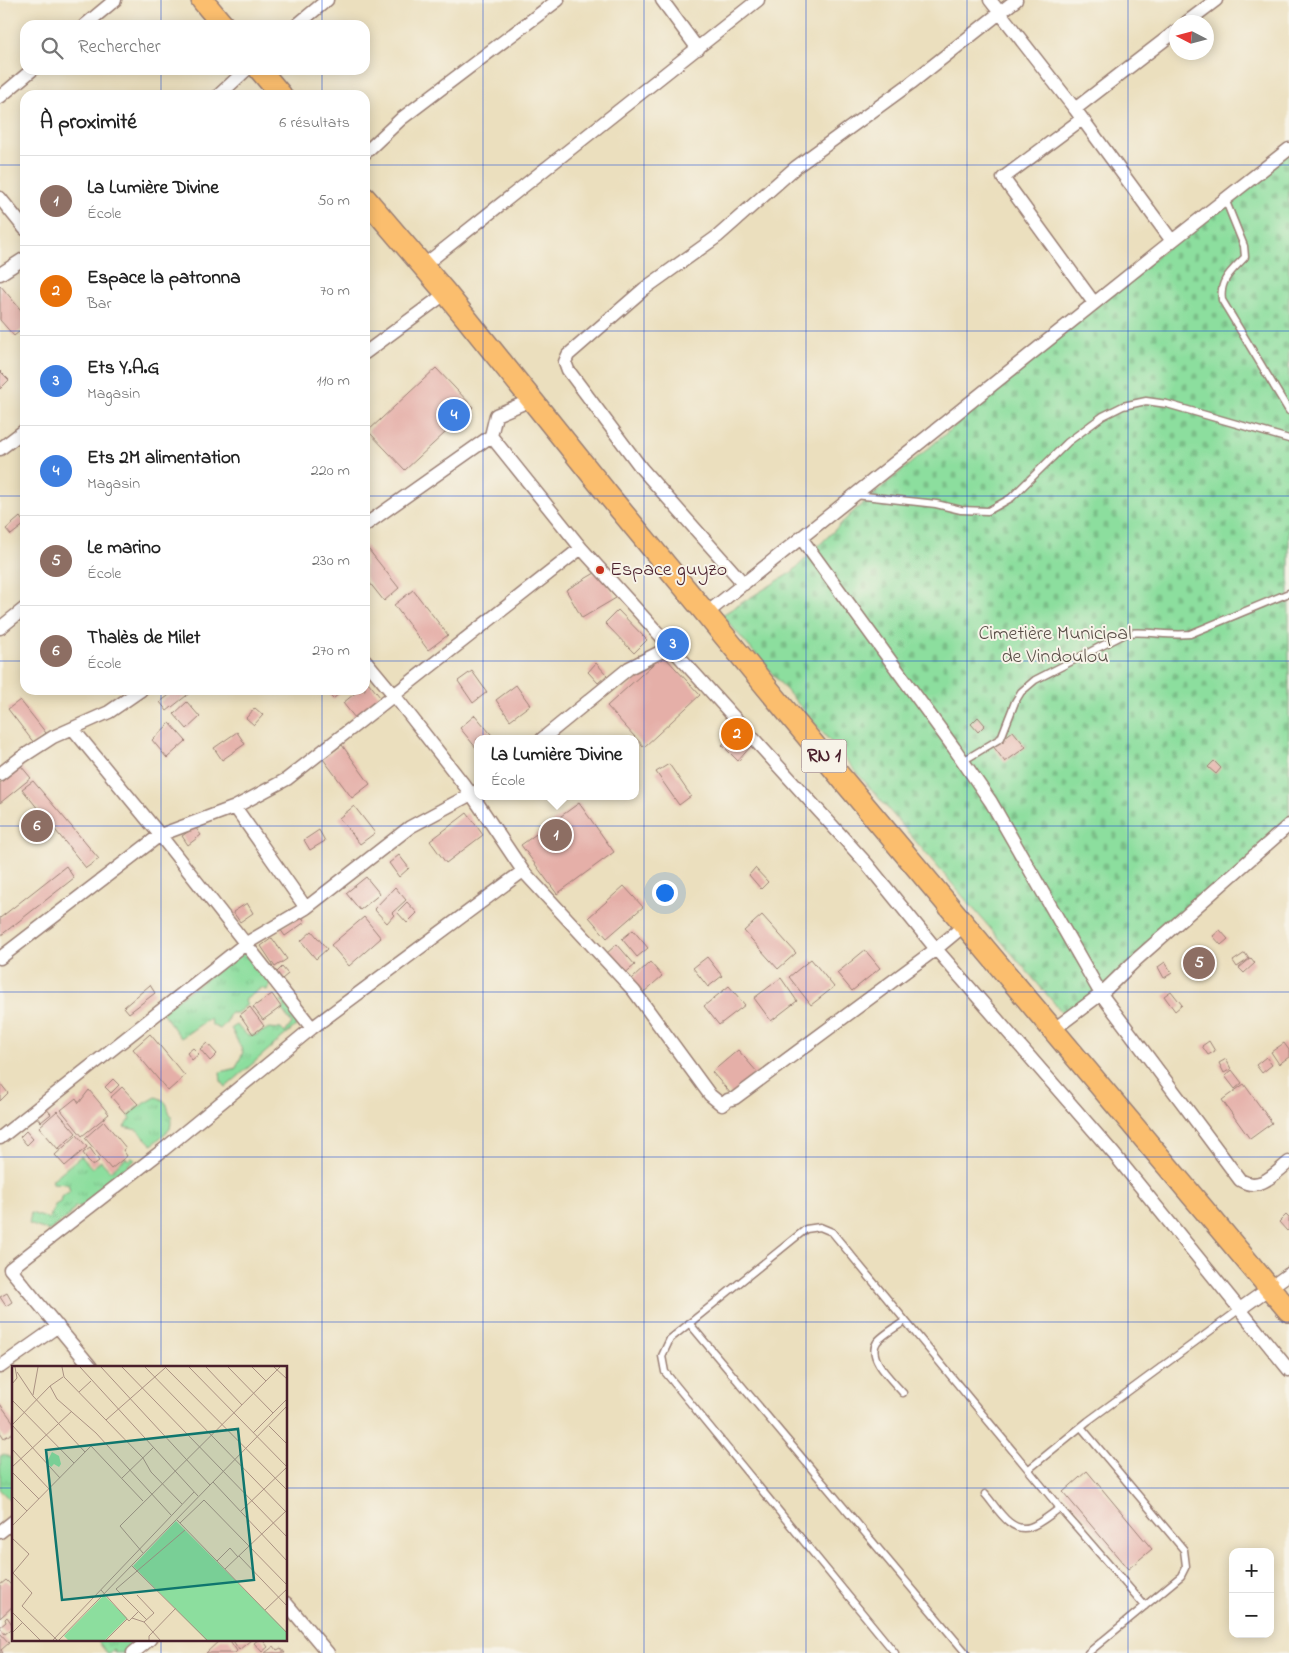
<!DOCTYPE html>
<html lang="fr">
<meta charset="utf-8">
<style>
:root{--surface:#fff;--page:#f6f6f6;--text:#222;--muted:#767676;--line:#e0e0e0;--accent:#0b8043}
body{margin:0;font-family:"Indie Flower",sans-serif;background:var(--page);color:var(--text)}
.controls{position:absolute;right:15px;bottom:15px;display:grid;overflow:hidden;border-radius:10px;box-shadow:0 2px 12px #0003}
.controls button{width:45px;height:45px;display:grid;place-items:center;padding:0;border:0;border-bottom:1px solid var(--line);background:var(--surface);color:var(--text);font:25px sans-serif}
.compass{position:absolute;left:1169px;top:15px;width:45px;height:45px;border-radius:50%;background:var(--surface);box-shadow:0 2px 12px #0003;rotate:276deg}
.you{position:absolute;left:664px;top:892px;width:18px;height:18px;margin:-12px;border:4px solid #fff;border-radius:50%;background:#1a73e8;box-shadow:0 0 0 8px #1a73e833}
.badge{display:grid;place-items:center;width:32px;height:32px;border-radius:50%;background:var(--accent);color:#fff;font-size:16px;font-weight:700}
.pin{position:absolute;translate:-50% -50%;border:2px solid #fff;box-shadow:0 1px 5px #0006}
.popup{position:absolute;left:474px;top:735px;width:165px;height:65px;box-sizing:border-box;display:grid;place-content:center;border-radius:10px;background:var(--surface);filter:drop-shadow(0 1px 4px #0005);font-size:16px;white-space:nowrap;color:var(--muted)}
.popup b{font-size:19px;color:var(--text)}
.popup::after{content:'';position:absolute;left:50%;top:100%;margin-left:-10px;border:10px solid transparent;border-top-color:var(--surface)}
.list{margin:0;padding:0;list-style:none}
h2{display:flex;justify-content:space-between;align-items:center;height:65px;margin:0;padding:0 20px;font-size:21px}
h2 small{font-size:16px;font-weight:400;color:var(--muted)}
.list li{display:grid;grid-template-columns:32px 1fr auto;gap:15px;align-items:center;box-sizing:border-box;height:90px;padding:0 20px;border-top:1px solid var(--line)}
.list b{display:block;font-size:19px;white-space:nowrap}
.list p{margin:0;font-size:16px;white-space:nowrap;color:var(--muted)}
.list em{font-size:16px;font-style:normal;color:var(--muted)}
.icon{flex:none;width:28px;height:28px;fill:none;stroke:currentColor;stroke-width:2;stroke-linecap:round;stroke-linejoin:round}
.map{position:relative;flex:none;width:1289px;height:1653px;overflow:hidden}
.search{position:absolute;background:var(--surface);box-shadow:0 2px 12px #0003;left:20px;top:20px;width:350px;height:55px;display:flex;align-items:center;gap:12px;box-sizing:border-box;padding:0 18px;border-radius:15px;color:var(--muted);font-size:19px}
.panel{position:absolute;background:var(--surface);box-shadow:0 2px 12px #0003;left:20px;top:90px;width:350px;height:605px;border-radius:15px}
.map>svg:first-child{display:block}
.grass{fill:url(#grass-tufts);stroke:#6b7e64}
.cemetery{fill:url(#cemetery-stones);stroke:#6b7e64}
.building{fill:#e5afa8}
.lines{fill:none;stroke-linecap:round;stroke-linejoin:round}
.service-casing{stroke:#9a7f74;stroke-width:9}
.minor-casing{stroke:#9a7f74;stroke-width:15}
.trunk-casing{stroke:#9a7f74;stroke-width:24}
.service{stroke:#fff;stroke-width:6}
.minor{stroke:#fff;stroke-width:12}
.trunk{stroke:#fbbe6e;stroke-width:21}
.grid{fill:none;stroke:#1d4ed8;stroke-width:1;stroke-opacity:0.55}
.poi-dot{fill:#c8321e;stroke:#f7f3e8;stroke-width:2}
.labels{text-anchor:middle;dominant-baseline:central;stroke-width:4;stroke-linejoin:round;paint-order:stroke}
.shield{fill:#f7f3e8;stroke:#7e5f64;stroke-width:1}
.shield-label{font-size:19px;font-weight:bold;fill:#4a1f2b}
.poi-label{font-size:20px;fill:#4a1f2b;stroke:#f7f3e8;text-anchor:start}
.park-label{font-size:20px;fill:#5a4f48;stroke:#f7f3e8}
.inset-road{fill:none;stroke:#ab9283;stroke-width:1}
.view{fill:#0f766e;fill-opacity:0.15;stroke:#0f766e;stroke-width:2.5}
.inset-edge{fill:none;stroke:#4a1f2b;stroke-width:2.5}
</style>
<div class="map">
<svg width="1289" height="1653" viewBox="0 0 1289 1653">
<defs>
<pattern id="grass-tufts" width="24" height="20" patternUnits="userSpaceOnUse" patternTransform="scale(1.25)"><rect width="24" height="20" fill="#8cde9e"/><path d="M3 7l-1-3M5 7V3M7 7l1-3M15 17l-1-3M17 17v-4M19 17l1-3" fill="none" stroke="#7abe88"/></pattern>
<pattern id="cemetery-stones" width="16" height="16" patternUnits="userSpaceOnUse" patternTransform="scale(1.25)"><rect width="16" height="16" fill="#8cde9e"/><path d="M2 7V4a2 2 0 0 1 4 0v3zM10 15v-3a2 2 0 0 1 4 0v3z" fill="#7abe88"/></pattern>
</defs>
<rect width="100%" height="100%" fill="#f7f3e8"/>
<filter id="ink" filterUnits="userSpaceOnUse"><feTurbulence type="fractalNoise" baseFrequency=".02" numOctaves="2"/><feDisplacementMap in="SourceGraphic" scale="10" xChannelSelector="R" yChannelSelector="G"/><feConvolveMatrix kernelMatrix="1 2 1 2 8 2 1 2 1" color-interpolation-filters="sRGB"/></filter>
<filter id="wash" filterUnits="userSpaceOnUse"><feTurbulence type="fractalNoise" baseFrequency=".0096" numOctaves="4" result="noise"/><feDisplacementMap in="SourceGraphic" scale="20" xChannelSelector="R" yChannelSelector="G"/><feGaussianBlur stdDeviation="1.12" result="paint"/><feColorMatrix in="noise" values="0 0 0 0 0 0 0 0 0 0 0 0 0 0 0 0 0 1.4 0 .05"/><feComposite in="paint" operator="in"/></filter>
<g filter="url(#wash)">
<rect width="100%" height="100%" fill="#ebdfbe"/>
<path class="grass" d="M246 950 252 964 271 982 267 990 261 988 245 1000 247 1005 237 1013H230L226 1023 220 1029 211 1024 210 1018 181 1038 161 1011Z
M287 1000 296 1012 299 1023 226 1087 221 1081 220 1072 236 1068 243 1052 231 1028 236 1025 248 1036 256 1035 269 1028 281 1029 285 1033 292 1023 282 1010 284 1007 281 1002Z
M156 1097C171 1102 165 1107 172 1117L170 1129 152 1145 137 1130 124 1127 131 1119 129 1116 135 1109Z
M81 1156 92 1168 101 1161 110 1171 126 1158 128 1160 133 1157 135 1159 89 1200 88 1205 75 1207 70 1215 49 1231 29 1224 31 1213 49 1219 55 1205 60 1202 61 1197 70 1191 68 1184 52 1183 53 1179Z
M4 1454 12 1459 14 1458V1504L0 1490V1456Z
M96 1639H141L124 1653H114V1650L110 1653H107Z"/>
<path class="cemetery" d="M1289 149V828L1067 1018 722 615 792 572 855 510 1225 199Z"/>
<g id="blocks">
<path class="building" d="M0 285 25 315V327L14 336 0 320Z
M436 368 473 407 405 470 368 431Z
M0 371 9 380 0 389Z
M20 517 25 524 11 535 6 529Z
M365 545 399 588 384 601 365 577Z
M600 570 616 598 582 618 566 590Z
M413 590 448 635 428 650 394 605Z
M618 610 647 640 634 653 605 623Z
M663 655 700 695 644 747 607 706Z
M596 663 607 675 598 683 588 672Z
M472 671 487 692 473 703 458 681Z
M368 682 380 697 355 718 343 703 359 690H365V685Z
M516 685 530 705 510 720 496 700Z
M176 690H190L191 692 167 711 160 702Z
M325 690H339L341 692 333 699Z
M20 700 46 733 34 743 8 709Z
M187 702 200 717 187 729 174 714Z
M255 708 263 715 254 725 246 718Z
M475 715 495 739H477V749L460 728Z
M978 717 985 725 978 732 971 724Z
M170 723 186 741 167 758 152 740Z
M735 731 751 746 738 761 722 745Z
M1013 731 1026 747 1005 762 993 746Z
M237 732 245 744 222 760 214 748Z
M342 745 370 784 352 798 323 759Z
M1214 761 1221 768 1216 774 1208 767Z
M669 764 691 796 679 805 656 772Z
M21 766 31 778 0 803V783Z
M33 781 99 859 86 868 22 789Z
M579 803 614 852 557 894 521 845Z
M354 806 375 833 360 844 339 818Z
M467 813 483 835 446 863 430 841Z
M195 827 201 835 188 845 182 836Z
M319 830 325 841 310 850 304 840Z
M399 855 409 868 399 877 389 863Z
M66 866 74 878 0 936V918Z
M755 868 768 882 761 889 749 875Z
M366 877 380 894 360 910 346 893Z
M624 886 643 907 607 938 589 917Z
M395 887 406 900 392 913 394 915 387 923 374 909Z
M407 902 417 913 407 923 397 912Z
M247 903 253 913 240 922 233 912Z
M301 915 305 922 285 936 280 929Z
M762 915 796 953 778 969 744 931Z
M364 917 381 938 349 966 331 945Z
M633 930 648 948 637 957 622 939Z
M1220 930 1228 939 1221 945 1213 936Z
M312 931 327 949 316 959 301 941Z
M272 938 287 959 275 967 261 946Z
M617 944 635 965 624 974 606 954Z
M865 950 880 968 852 991 837 973Z
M1245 953 1249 959 1237 967 1233 961Z
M707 957 722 976 708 987 693 968Z
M1251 958 1255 963 1244 973 1239 968Z
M811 959 834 987 811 1005 789 977Z
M650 962 662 976 643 993 631 980Z
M1165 962 1172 973 1164 978 1158 967Z
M282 967 288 974 282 979 276 973Z
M781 978 797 1001 771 1021 754 998Z
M150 985 155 993 129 1013 124 1007Z
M729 986 745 1005 719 1025 704 1006Z
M1171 991 1182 1005 1175 1011 1164 996Z
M272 994 281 1007 263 1020 253 1007Z
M250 1007 264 1026 253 1034 240 1015Z
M150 1034 185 1076 168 1091 133 1049Z
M1209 1041 1215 1051 1208 1055 1202 1046Z
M207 1043 217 1054 210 1061 200 1049Z
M1284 1043 1289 1050V1057L1279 1064 1271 1052Z
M193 1048 199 1054 192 1060 187 1053Z
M738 1050 758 1073 732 1095 712 1072Z
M1266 1057 1272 1065 1262 1073 1256 1065Z
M1226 1059 1231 1069 1224 1073 1219 1063Z
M1232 1070 1242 1083 1235 1089 1225 1076Z
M113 1079 119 1085 111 1093 105 1087Z
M0 1083 8 1093 0 1101Z
M1244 1084 1272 1123 1250 1139 1222 1100Z
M122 1087 138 1104 126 1114 111 1097Z
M89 1090 109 1114 82 1136 61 1110 76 1098 79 1103Z
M44 1106 51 1114 41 1122 34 1114Z
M57 1111 76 1133 58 1149 39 1127Z
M104 1121 126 1148 123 1150 127 1156 111 1169 85 1138Z
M26 1131 33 1139 27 1145 20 1137Z
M77 1135 87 1147 65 1166 55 1155Z
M90 1148 99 1161 92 1166 83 1153Z
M1286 1215 1289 1218V1229L1287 1231 1279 1222Z
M7 1293 12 1302 6 1306 0 1297Z
M0 1404 14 1423V1432L4 1438 0 1432Z
M1087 1471 1152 1549 1128 1569 1063 1492Z
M6 1580 14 1588V1605L0 1618V1585Z
M7 1617 14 1627 5 1634 0 1627 6 1622 5 1619Z
M0 1633 9 1643 1 1650 3 1653H0Z
M221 1639H229L237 1651 235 1653H206Z
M232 1639H252L239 1650Z
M259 1639H262L268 1647 262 1652 254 1643Z
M274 1646 277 1650 281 1648 285 1653H265Z"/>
</g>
</g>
<g filter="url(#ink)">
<use href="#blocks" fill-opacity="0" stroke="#9a7f74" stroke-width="1"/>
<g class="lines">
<defs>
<path id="service" d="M1225 199 1244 246 1245 257C1232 271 1219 280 1222 300L1289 411
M855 495 936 504 961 510 988 511 1011 498 1068 442 1103 416 1123 406 1146 401 1167 404 1289 439
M963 761 1001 738 1015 702 1021 692 1035 680 1127 633C1148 631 1168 636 1190 634L1289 593
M689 1323 966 1653
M903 1393C893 1381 866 1358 877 1342 882 1335 898 1326 905 1321
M1081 1427 1184 1550 1186 1566 1181 1576 1088 1653
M1029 1469 1088 1421 1240 1309
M985 1494C996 1506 1010 1534 1030 1527 1040 1524 1051 1514 1060 1508
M895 1653 665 1372 662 1356 670 1339 806 1229 820 1227 832 1232 1060 1508 1145 1606"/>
<path id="minor" d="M662 0 698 49
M990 0 1075 109 1172 241
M1187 22 1216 0
M85 25 115 0
M297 25 327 0
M219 95 246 70
M0 97 32 70
M1075 109 1176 31
M1082 119 1003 178 1094 303
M365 153 401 119 558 0
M0 198 25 229
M423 266 758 0
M0 274 25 258
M365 353 446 293
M491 436 581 548 867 864 936 949 1114 1154 1289 1370
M0 449 25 430
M365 525 491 436 496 415 531 400
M801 538 954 748 991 802 1101 994 1240 1180C1260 1192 1274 1174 1289 1162
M744 584 642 469 568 370 565 362 568 355 644 289 718 236 796 167 911 83 1016 0
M707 613 1172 241 1289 149
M0 628 25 608
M365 660 394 695 472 795 523 871 634 991 710 1095 722 1105 728 1100 735 1098 936 949 966 924
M73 729 160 835 312 1028
M542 739 629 668 670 647
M0 774 22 757 53 737 109 712 141 690
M235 807 306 908
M0 958 160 835 235 807 287 779 581 548
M1053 1030 1101 994 1137 959 1289 825
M0 1138 245 944 306 908 410 827 477 791
M1240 1309 1289 1274
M0 1367 58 1326
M91 1367 10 1269 163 1150 312 1028 523 871
M0 1532 14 1521
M286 1603 328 1653
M133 1653 150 1639"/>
<path id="trunk" d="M202 0 223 25
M260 70 281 95
M365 198 446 293 609 496 844 781 1289 1311"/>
</defs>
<use href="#service" class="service-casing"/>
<use href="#minor" class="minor-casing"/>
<use href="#trunk" class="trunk-casing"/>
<use href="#service" class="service"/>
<use href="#minor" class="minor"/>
<use href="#trunk" class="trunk"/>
</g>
</g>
<path class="grid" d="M161 0V25M322 0V25M483 0V1653M644 0V1653M806 0V1653M967 0V1653M1128 0V1653M161 70V95M322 70V95M0 165H25M365 165H1289M0 331H25M365 331H1289M0 496H25M365 496H1289M0 661H25M365 661H1289M161 690V1367M322 690V1653M0 826H1289M0 992H1289M0 1157H1289M0 1322H1289M0 1488H14M286 1488H1289M161 1639V1653"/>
<circle class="poi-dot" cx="600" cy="570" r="5"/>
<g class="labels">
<rect class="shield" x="801.5" y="739.5" width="45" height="33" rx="4"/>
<g class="shield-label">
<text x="824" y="756">RN 1</text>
</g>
<g class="poi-label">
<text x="610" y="570">Espace guyzo</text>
</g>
<g class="park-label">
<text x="1055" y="634">Cimetière Municipal<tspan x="1055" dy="23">de Vindoulou</tspan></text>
</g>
</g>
<g transform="translate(12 1366)">
<rect width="275" height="275" fill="#ebdfbe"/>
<path d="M40 86 47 90 49 98 47 101 42 98 39 101 35 96Z" fill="#8cde9e"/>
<path d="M164 155 275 266V274H194L121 200Z" fill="#8cde9e"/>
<path d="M92 229 115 252 93 274H56L52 270Z" fill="#8cde9e"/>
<path class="inset-road" d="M50 1 52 11 131 92 139 106 170 138M68 1 186 130M89 1 198 119M110 1 275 171M133 1 275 147M153 1 275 124M177 1 275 101M194 1 230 39M216 1 261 47M240 1 254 15M262 1 275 13M5 6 21 30 73 86M0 18 5 12 3 1M38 20 45 33 84 67 159 149M67 26 79 15M21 29 26 1M0 34 62 97M94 54 153 2M0 59 38 20 51 11M0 59 48 112M257 60 275 78M241 67 275 33M0 83 37 123M0 101 60 45M0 106 27 133M110 112 142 81M201 116 275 195M0 130 15 145M229 145 275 101M165 154 275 267M168 157 192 134 275 219M0 160 79 80 131 135M0 172 17 188 1 207 20 227 10 240 45 274M131 187 108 160 268 1M227 190 275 240M205 195 218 182 226 191M120 200 195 274M213 203 275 144M89 224 117 255 126 246M125 229 142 247 132 256M253 244 275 223M0 246 28 274M120 252 132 256 148 274M135 254 104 223 173 164M0 267 11 256M41 274 182 126M47 274 275 40M94 274 115 253M137 274V270L164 242"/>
<path class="view" d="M226 63 242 214 50 234 34 84Z"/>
<rect width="275" height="275" class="inset-edge"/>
</g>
</svg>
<div class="controls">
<button>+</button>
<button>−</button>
</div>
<svg class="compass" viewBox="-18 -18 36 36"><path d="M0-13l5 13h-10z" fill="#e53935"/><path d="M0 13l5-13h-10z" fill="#767676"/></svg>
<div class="you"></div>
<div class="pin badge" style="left:556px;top:835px;background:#8d6e63">1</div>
<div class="popup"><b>La Lumière Divine</b>École</div>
<div class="pin badge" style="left:737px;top:734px;background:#e8710a">2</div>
<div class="pin badge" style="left:673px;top:644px;background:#3f7fe0">3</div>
<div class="pin badge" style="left:454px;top:415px;background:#3f7fe0">4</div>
<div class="pin badge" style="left:1199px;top:963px;background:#8d6e63">5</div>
<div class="pin badge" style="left:37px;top:826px;background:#8d6e63">6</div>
<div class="search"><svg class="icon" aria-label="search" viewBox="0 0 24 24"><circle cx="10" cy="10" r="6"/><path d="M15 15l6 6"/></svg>Rechercher</div>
<section class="panel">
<h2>À proximité<small>6 résultats</small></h2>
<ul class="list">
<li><span class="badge" style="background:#8d6e63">1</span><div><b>La Lumière Divine</b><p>École</p></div><em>50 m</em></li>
<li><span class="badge" style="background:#e8710a">2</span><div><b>Espace la patronna</b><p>Bar</p></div><em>70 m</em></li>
<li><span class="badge" style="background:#3f7fe0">3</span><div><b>Ets Y.A.G</b><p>Magasin</p></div><em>110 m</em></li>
<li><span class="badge" style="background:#3f7fe0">4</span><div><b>Ets 2M alimentation</b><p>Magasin</p></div><em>220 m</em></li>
<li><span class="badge" style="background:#8d6e63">5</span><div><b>Le marino</b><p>École</p></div><em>230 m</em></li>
<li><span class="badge" style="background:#8d6e63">6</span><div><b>Thalès de Milet</b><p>École</p></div><em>270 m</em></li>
</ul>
</section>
</div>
